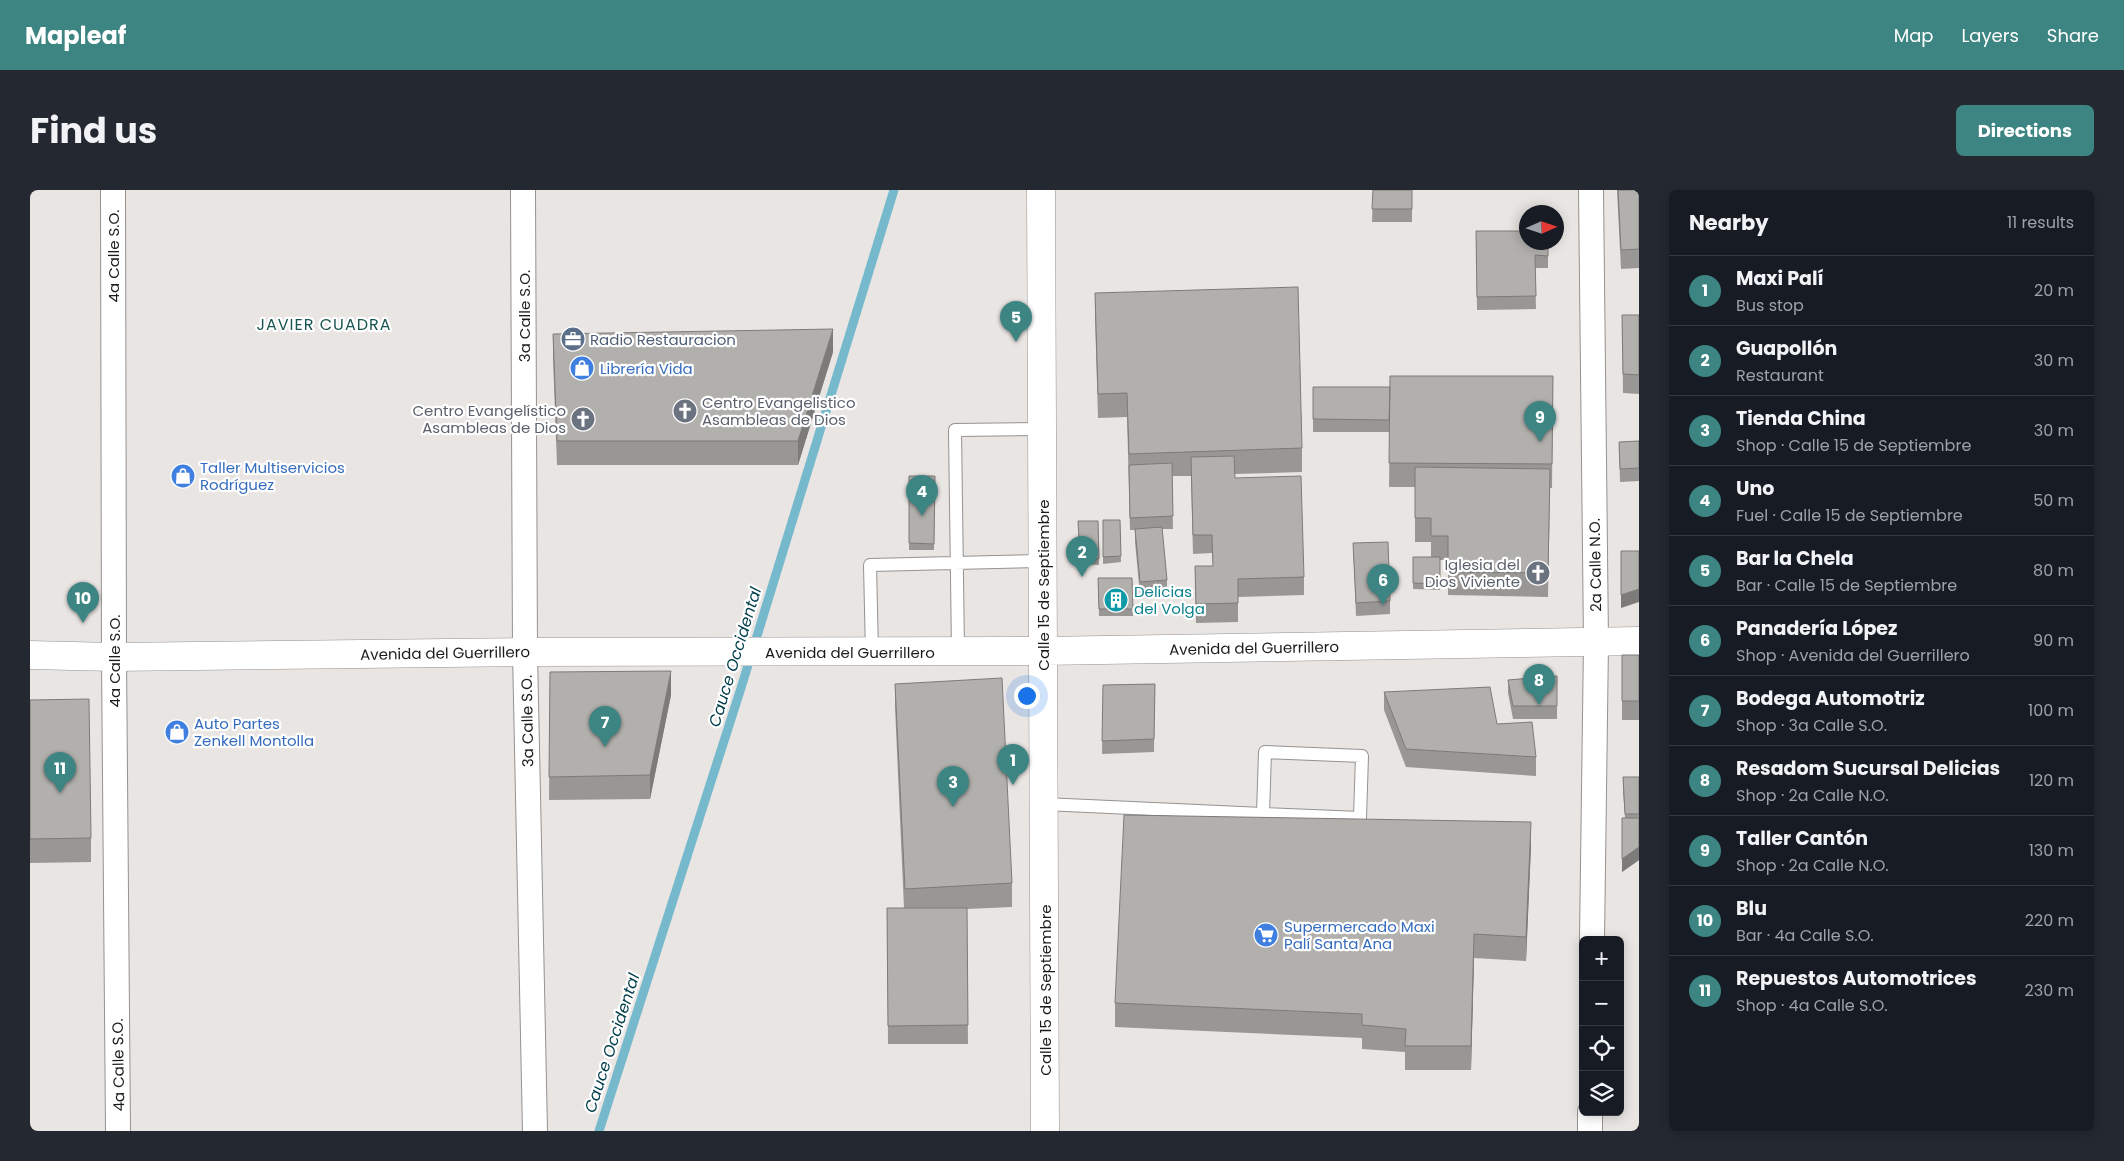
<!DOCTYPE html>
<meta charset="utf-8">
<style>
:root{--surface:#171b24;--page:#242831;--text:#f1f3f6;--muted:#9ea1a6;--line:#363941;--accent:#3d8582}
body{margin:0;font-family:Poppins,sans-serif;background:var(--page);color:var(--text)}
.controls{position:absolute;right:15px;bottom:15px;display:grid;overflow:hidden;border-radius:8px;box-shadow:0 2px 12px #0003}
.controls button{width:45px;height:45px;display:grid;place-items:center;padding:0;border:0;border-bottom:1px solid var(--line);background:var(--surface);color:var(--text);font:25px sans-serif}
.compass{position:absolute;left:1489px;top:15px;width:45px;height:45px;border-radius:50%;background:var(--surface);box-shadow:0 2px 12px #0003;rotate:87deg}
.you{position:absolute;left:996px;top:505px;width:18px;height:18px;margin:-12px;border:4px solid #fff;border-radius:50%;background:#1a73e8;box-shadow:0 0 0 8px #1a73e833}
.badge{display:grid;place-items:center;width:32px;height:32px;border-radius:50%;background:var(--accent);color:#fff;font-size:16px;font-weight:700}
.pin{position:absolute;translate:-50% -41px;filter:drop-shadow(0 1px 2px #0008)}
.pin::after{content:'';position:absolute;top:26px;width:18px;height:15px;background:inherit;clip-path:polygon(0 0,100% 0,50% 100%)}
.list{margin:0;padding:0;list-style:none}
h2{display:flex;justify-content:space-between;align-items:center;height:65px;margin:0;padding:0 20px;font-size:21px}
h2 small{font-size:16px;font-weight:400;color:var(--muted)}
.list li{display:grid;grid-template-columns:32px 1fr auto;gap:15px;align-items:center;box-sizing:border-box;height:70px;padding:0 20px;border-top:1px solid var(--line)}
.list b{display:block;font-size:19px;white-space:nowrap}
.list p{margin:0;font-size:16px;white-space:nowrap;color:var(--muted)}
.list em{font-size:16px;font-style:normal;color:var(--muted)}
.icon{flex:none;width:28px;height:28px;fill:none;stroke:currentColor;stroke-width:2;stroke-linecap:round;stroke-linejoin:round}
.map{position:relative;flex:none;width:1609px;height:941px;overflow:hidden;border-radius:8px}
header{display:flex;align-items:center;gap:30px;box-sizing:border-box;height:70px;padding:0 25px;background:var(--accent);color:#fff}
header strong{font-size:24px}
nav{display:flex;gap:28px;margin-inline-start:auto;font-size:18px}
.intro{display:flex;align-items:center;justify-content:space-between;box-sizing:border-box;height:120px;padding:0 30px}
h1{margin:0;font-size:35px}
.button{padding:12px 22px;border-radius:8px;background:var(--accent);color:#fff;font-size:18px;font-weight:700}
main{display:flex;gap:30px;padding:0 30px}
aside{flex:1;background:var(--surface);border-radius:8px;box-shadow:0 2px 12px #0003}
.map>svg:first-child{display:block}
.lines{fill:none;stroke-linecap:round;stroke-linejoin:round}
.stream{stroke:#77b9cc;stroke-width:9}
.service-casing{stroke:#959290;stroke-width:14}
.minor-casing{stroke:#959290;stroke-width:26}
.tertiary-casing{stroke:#959290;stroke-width:29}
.service{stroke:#fff;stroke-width:12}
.minor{stroke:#fff;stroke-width:24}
.tertiary{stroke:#fff;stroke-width:28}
.wall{fill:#999795}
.shaded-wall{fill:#7d7b79}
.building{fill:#b2b0ad;stroke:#7d7b79}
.labels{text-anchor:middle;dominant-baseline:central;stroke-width:4.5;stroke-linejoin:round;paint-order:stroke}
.street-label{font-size:15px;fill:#1c1b1a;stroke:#fff}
.service-label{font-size:15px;fill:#4e5e75;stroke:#fff;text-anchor:start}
.shop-label{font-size:15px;fill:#366cbe;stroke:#fff;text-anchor:start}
.worship-label{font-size:15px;fill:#5b616d;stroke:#fff;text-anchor:end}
.culture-label{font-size:15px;fill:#0d838f;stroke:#fff;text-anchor:start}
.neighbourhood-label{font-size:16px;letter-spacing:1px;fill:#195553;stroke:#fff}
.water-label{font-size:16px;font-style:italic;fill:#003e4c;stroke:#fff}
</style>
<header>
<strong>Mapleaf</strong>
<nav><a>Map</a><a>Layers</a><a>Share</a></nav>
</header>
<div class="intro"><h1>Find us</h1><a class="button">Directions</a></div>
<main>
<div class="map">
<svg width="1609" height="941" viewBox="0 0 1609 941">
<rect width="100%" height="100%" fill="#e9e5e3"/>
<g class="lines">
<path class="stream" d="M569 941 711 498 864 0"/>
<defs>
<path id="service" d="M928 461 925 240 1012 239
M842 463 840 375 1012 371
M1235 562 1332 566 1330 628 1233 624Z
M1014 614 1233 624"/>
<path id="minor" d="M83 0 84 467 88 941
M493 0 495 462 505 941
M1561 0 1566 452 1562 750
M1560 941V922"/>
<path id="tertiary" d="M1011 0 1015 941
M0 465 84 467 495 462 1013 461 1609 451"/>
</defs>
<use href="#service" class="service-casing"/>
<use href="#minor" class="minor-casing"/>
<use href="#tertiary" class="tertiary-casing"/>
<use href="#service" class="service"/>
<use href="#minor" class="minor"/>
<use href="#tertiary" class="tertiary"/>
</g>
<path class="wall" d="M1343 0H1382V32H1342Z
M1587 0H1609V78L1591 79Z
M1446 41 1518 52V78H1505L1506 119 1447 120Z
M1065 103 1272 258V282L1204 284 1205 288 1274 387V405L1208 407V432L1166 433 1165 376H1183L1182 363 1163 364 1161 286H1142L1143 339H1132L1137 390V403L1110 405 1105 352V340H1100L1097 227 1068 228 1065 127Z
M1592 125H1609V204L1593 203Z
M523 144 803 162 768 275H527L523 168Z
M1523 186 1522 298H1520L1518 407 1418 405V370H1410V400L1383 399V367H1401V352H1385V297H1359L1360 221 1359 242H1283V197H1360Z
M1609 251V291L1590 292 1589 252Z
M879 286H905L904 360H879Z
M1073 330H1090L1091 372 1073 374Z
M1048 331H1068L1069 375 1050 374Z
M1323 353 1360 411V424L1326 426Z
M1068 388H1102L1103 426H1069Z
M1592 465H1609V530H1592Z
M520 482 641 505 620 609 519 610Z
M1527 486V529H1483L1478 503V490Z
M865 494 982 693V717L937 719 938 854H858L857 718H874L865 517Z
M1125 494 1124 562 1072 564 1073 495Z
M1354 502 1467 534 1506 567V586L1376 577 1354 520Z
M0 510 61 648V672L0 673Z
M1593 587H1609V670L1592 682V628H1595L1593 600Z
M1501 656 1496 771 1444 768 1441 880H1375V862L1332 859V848L1085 837V813Z"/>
<path class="shaded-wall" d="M803 139V162L768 275V251Z
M1609 399V412L1591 418V405Z
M641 481V505L620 609V585Z
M1501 632V656L1496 771V747Z
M1609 657V670L1592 682V669Z
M1444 744V768L1441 880V856Z"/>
<path class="building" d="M1343 0H1382V19H1342Z
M1588 0H1609V59L1591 60Z
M1446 41H1496V52H1518V66L1505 65 1506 106 1447 107Z
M1268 97 1272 258 1099 264 1097 203 1068 204 1065 103Z
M1592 125H1609V185L1593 184Z
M803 139 768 251H527L523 144Z
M1360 186H1523L1522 274 1359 273Z
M1283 197H1360L1359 230 1283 229Z
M1609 251V278L1590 279 1589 252Z
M1204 266 1205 288 1271 286 1274 387 1208 389V413L1166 414 1165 376H1183L1182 345H1163L1161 267Z
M1142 273 1143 326 1100 328 1099 275Z
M1385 277 1520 279 1518 383 1418 382V346H1401V328H1385Z
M879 286H905L904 354 879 353Z
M1073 330H1090L1091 366 1073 367Z
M1048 331H1068L1069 369 1050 367Z
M1132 337 1137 390 1110 392 1105 339Z
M1358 352 1360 411 1326 413 1323 353Z
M1591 361H1609V399L1591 405Z
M1383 367H1410V394L1383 393Z
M1068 388H1102L1103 419H1069Z
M1592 465H1609V511H1592Z
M641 481 620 585 519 587 520 482Z
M1527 486V516H1483L1478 490Z
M972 488 982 693 875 699 865 494Z
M1125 494 1124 549 1072 551 1073 495Z
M1460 497 1467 534 1502 532 1506 567 1376 559 1354 502Z
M59 509 61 648 0 649V510Z
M1593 587H1609V624H1595Z
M1094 625 1501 632 1496 747 1444 744 1441 856H1375L1376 839 1332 835V824L1085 813Z
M1592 628H1609V657L1592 669Z
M857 718H937L938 835 858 836Z"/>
<defs>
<symbol id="office-disc" viewBox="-11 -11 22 22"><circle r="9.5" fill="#5c6f8a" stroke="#fff"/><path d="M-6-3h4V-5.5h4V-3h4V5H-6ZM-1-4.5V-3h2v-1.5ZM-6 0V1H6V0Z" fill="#fff"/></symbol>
<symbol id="shop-disc" viewBox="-11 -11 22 22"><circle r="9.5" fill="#3f7fe0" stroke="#fff"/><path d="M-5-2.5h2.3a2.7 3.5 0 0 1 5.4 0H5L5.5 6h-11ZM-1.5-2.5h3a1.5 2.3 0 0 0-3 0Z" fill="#fff"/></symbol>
<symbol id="church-disc" viewBox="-11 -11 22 22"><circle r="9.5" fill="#6b7280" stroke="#fff"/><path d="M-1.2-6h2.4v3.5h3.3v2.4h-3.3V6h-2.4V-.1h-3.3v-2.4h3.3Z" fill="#fff"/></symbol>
<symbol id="building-disc" viewBox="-11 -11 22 22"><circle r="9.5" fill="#0f9aa8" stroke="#fff"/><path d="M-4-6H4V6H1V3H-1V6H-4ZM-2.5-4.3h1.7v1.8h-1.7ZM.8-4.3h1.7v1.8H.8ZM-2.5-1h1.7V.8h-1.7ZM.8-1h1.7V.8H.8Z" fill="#fff"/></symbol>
<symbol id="supermarket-disc" viewBox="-11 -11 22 22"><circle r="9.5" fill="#3f7fe0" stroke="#fff"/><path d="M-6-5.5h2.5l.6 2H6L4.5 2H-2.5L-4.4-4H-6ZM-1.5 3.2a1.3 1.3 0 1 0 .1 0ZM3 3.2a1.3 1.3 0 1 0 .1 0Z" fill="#fff"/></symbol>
</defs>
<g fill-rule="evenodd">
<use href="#office-disc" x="529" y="135" width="28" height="28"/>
<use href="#shop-disc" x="538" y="164" width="28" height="28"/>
<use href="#church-disc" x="641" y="207" width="28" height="28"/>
<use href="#church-disc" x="539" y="215" width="28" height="28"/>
<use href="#shop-disc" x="139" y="272" width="28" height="28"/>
<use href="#church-disc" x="1494" y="369" width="28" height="28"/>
<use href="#building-disc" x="1072" y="396" width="28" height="28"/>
<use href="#shop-disc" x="133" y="528" width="28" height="28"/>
<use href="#supermarket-disc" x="1222" y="731" width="28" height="28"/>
</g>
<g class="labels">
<g class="street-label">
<text transform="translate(83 66) rotate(-90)">4a Calle S.O.</text>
<text transform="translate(494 126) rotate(-90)">3a Calle S.O.</text>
<text transform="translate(1565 375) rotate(-91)">2a Calle N.O.</text>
<text transform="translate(1013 395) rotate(-90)">Calle 15 de Septiembre</text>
<text transform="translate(1224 458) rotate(-1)">Avenida del Guerrillero</text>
<text x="820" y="462">Avenida del Guerrillero</text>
<text transform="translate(415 463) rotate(-1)">Avenida del Guerrillero</text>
<text transform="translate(84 471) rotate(-90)">4a Calle S.O.</text>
<text transform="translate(497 531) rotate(-91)">3a Calle S.O.</text>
<text transform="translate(1015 800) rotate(-90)">Calle 15 de Septiembre</text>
<text transform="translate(88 875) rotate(-91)">4a Calle S.O.</text>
</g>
<g class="service-label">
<text x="560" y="149">Radio Restauracion</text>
</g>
<g class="shop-label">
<text x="570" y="178">Librería Vida</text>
<text x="170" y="277">Taller Multiservicios<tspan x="170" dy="17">Rodríguez</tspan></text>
<text x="164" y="533">Auto Partes<tspan x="164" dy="17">Zenkell Montolla</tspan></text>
<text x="1254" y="736">Supermercado Maxi<tspan x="1254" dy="17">Palí Santa Ana</tspan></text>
</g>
<g class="worship-label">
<text x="672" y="212" text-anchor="start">Centro Evangelistico<tspan x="672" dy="17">Asambleas de Dios</tspan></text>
<text x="536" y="220">Centro Evangelístico<tspan x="536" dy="17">Asambleas de Dios</tspan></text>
<text x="1490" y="374">Iglesia del<tspan x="1490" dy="17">Dios Viviente</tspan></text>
</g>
<g class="culture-label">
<text x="1104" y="401">Delicias<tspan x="1104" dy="17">del Volga</tspan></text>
</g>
<g class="neighbourhood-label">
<text x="294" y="134">JAVIER CUADRA</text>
</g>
<g class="water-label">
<text transform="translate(705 467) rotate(-73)">Cauce Occidental</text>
<text transform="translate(582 853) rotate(-72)">Cauce Occidental</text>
</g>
</g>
</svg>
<div class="controls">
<button>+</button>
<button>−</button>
<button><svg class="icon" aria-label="locate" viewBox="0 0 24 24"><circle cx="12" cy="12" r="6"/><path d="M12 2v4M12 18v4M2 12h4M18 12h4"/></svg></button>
<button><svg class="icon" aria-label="layers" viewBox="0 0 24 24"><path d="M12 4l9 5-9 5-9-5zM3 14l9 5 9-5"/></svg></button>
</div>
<svg class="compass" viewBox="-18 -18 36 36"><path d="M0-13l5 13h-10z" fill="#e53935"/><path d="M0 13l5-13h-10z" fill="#9ea1a6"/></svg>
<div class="you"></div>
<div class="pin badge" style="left:983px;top:595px">1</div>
<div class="pin badge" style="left:1052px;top:387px">2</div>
<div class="pin badge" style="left:923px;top:617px">3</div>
<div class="pin badge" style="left:892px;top:326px">4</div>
<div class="pin badge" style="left:986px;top:152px">5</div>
<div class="pin badge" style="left:1353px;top:415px">6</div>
<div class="pin badge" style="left:575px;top:557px">7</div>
<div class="pin badge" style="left:1509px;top:515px">8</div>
<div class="pin badge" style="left:1510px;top:252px">9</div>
<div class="pin badge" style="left:53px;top:433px">10</div>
<div class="pin badge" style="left:30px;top:603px">11</div>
</div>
<aside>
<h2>Nearby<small>11 results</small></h2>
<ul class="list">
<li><span class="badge">1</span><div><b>Maxi Palí</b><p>Bus stop</p></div><em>20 m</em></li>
<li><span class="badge">2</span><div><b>Guapollón</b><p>Restaurant</p></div><em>30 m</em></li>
<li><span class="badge">3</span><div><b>Tienda China</b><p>Shop · Calle 15 de Septiembre</p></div><em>30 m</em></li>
<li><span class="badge">4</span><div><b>Uno</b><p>Fuel · Calle 15 de Septiembre</p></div><em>50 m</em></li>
<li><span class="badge">5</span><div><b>Bar la Chela</b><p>Bar · Calle 15 de Septiembre</p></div><em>80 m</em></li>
<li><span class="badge">6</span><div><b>Panadería López</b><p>Shop · Avenida del Guerrillero</p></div><em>90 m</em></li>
<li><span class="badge">7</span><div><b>Bodega Automotriz</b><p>Shop · 3a Calle S.O.</p></div><em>100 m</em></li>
<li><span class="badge">8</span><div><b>Resadom Sucursal Delicias</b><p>Shop · 2a Calle N.O.</p></div><em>120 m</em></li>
<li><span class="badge">9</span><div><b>Taller Cantón</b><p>Shop · 2a Calle N.O.</p></div><em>130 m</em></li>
<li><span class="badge">10</span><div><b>Blu</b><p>Bar · 4a Calle S.O.</p></div><em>220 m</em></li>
<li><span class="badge">11</span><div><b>Repuestos Automotrices</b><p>Shop · 4a Calle S.O.</p></div><em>230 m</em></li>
</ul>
</aside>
</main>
